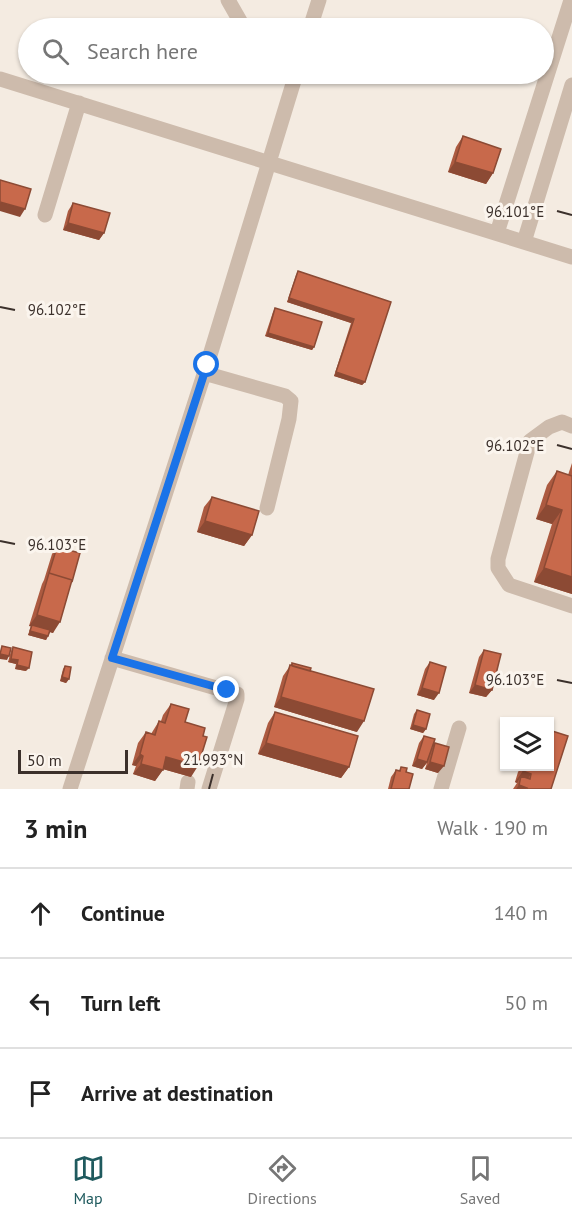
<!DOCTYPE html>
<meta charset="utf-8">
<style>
:root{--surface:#fff;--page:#f2f2f2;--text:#222;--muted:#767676;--line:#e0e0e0;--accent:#1f5a5e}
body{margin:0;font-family:"PT Sans",sans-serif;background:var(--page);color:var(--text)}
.controls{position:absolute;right:18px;bottom:18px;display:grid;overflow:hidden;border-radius:0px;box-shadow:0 2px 4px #0004}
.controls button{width:54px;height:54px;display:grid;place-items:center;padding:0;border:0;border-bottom:2px solid var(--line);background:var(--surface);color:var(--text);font:30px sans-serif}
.scale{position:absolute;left:18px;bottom:15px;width:110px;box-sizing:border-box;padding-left:6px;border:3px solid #3b302b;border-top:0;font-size:16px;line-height:21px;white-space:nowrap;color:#3b302b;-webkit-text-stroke:4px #fbf5ee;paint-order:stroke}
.stop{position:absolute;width:18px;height:18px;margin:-14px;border:4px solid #1a73e8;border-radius:50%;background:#fff}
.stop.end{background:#1a73e8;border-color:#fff;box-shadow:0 2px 6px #0008}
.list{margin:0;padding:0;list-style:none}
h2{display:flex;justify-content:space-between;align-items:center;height:78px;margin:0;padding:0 24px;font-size:26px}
h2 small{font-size:20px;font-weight:400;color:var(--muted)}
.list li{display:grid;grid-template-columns:39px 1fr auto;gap:18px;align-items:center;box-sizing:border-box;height:90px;padding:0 24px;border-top:2px solid var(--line)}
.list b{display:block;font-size:22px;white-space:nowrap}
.list em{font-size:20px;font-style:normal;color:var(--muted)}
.icon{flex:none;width:33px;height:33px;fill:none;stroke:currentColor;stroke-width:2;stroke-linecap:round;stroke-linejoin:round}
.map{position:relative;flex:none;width:572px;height:789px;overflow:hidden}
.search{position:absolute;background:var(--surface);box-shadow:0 2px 4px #0004;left:18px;right:18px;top:18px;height:66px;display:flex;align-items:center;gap:15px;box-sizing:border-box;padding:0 21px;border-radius:33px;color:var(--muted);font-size:22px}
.sheet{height:348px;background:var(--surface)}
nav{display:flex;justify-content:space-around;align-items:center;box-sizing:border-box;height:84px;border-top:2px solid var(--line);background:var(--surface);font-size:16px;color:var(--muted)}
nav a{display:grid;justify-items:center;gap:3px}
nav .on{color:var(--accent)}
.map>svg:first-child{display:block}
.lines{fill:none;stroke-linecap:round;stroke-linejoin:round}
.minor{stroke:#cdbbac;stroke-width:15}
.wall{fill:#ac5a40}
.shaded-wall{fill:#8c4a34}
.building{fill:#c8694b;stroke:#8c4a34;stroke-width:1.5}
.route{stroke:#1a73e8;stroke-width:8}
.ticks{fill:none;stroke:#3b302b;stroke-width:2}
.ticks-label{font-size:15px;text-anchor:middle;fill:#3b302b;stroke:#fbf5ee;stroke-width:6;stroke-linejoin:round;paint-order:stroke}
</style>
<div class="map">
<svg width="572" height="789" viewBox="0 0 572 789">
<rect width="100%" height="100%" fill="#f4ebe1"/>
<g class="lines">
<path class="minor" d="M228 0 244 28
M310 28 319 0
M0 79 572 257
M45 215 79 103
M497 233 571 0
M524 242 572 85
M204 373 285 396 291 401 289 419 267 508
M572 426 562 422 549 427 530 441 498 559V568L509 585 572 606
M112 658 237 694V699L209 789
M70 789 207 365 296 74
M187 789 188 782
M441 789 459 728"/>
</g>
<path class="wall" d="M463 136 493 173 486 184 448 172 456 147Z
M73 203 104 233 99 240 63 230 68 211Z
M298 271 391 302 365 382 362 385 334 376 351 323 287 302 296 275Z
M275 308 314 347 312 350 265 336 273 312Z
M572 463V594L534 582 552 524 536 519 547 485 557 471 568 475Z
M212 497 252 535 244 546 197 532 204 507Z
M57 547 71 583 53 633 50 632 46 640 28 635 31 626H29L42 584 44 580 52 554Z
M13 647 26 671 15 669 16 664 8 662 11 651Z
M484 650 492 690 486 697 469 693 479 657Z
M430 662 434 700 417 695 425 669Z
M292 663 310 671 357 732 274 707 283 676Z
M65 666 69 679 66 683 60 681 63 669Z
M171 704 185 722 191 777 163 769 155 781 133 774 136 766 132 765 138 743 146 732 151 734 159 721H161L163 715Z
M417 710 426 729 423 733 410 729 414 714Z
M275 712 349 767 341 778 258 754 268 723Z
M424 736 432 748 435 743 438 773 425 769 427 763 422 769 412 766 419 743Z
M520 766H549L551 789H513L517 783 515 782 518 772 520 769H519Z
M401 767 406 772 409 789H388L391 777 396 770 399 771Z"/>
<path class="shaded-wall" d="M455 162 493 173 486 184 448 172Z
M0 202 25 209 20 217 0 211Z
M68 223 104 233 99 240 63 230Z
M289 298 354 319 351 323 287 302Z
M268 333 314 347 312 350 265 336Z
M336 372 365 382 362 385 334 376Z
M546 505 562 510 552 524 536 519Z
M205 521 252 535 244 546 197 532Z
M544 568 572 577V594L534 582Z
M37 615 60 622 53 633 29 626Z
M30 631 48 636 46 640 28 635Z
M0 654 9 656 7 660 0 659Z
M11 659 18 660 16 664 8 662Z
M17 665 29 668 26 671 15 669Z
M62 677 69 679 66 683 60 681Z
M475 685 492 690 486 697 469 693Z
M422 688 439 693 434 700 417 695Z
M281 697 364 721 357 732 274 707Z
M413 725 426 729 423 733 410 729Z
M266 743 349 767 341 778 258 754Z
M140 754 143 756 136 766 132 765Z
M166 757 198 766 191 777 159 768Z
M417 759 427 762 422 769 412 766Z
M430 762 444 766 438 773 425 769Z
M141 764 163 770 155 781 133 774Z
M523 771 531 774 524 785 521 776 517 783 515 782Z
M519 785 527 788 526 789H516Z"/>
<path class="building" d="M463 136 501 149 493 173 455 162Z
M0 180 31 189 25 209 0 202Z
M73 203 110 213 104 233 68 223Z
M298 271 391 302 365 382 336 372 354 319 289 298Z
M275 308 322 322 314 347 268 333Z
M557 471 572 476V577L544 568 562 510 546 505Z
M212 497 259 511 252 535 205 521Z
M57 547 80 553 72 582V580L49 573Z
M49 573 72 580 60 622 37 615Z
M32 625 50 630 48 636 30 631Z
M2 646 11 648 9 656 0 654Z
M13 647 32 652 29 668 17 665 18 660 11 659Z
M484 650 501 654 492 690 475 685Z
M430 662 446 667 439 693 422 688Z
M292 663 311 668 310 671 292 666Z
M290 665 374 689 364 721 281 697Z
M65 666 71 667 69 679 62 677Z
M171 704 189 709 185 722 205 728 203 736 207 737 198 766 166 757 163 770 141 764 143 756 140 754 146 732 155 735 159 721 165 723Z
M417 710 430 714 426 729 413 725Z
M275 712 358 736 349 767 266 743Z
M549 730 568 736 551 789H526L527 788 519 785 521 776 530 779 531 774 523 771 524 766H549Z
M424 736 435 739 427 762 417 759Z
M435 743 449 747 444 766 430 762Z
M401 767 407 768 406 772 413 774 409 789H391L396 770 400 771Z"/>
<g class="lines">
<path class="route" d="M207 365 112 658 227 690"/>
</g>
<path class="ticks" d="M557 211 572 215M0 307 15 310M557 445 572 449M0 541 15 544M557 680 572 683M209 789 213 774"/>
<g class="ticks-label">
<text x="515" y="217">96.101°E</text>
<text x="57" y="315">96.102°E</text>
<text x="515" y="451">96.102°E</text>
<text x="57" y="550">96.103°E</text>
<text x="515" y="685">96.103°E</text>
<text x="213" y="765">21.993°N</text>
</g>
</svg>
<div class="controls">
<button><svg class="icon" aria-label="layers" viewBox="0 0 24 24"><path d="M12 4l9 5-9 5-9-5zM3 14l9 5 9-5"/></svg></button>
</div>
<div class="scale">50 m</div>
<div class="stop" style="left:207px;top:365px"></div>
<div class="stop end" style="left:227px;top:690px"></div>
<div class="search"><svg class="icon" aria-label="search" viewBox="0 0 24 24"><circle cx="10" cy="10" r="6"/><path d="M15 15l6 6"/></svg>Search here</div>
</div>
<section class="sheet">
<h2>3 min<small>Walk · 190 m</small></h2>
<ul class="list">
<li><svg class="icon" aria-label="ahead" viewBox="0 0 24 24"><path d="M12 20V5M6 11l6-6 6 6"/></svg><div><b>Continue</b></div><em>140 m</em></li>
<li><svg class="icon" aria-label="left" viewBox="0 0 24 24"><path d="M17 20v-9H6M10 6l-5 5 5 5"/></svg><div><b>Turn left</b></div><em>50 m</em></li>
<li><svg class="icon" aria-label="arrive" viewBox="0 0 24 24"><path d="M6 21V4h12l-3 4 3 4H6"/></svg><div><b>Arrive at destination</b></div></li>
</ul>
</section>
<nav>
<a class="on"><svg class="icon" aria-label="map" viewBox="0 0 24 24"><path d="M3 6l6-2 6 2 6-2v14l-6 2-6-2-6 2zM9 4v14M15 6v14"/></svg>Map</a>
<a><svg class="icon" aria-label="directions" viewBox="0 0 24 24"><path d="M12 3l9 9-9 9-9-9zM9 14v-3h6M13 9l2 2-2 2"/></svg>Directions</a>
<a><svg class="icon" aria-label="saved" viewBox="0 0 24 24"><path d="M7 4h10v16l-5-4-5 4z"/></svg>Saved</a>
</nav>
